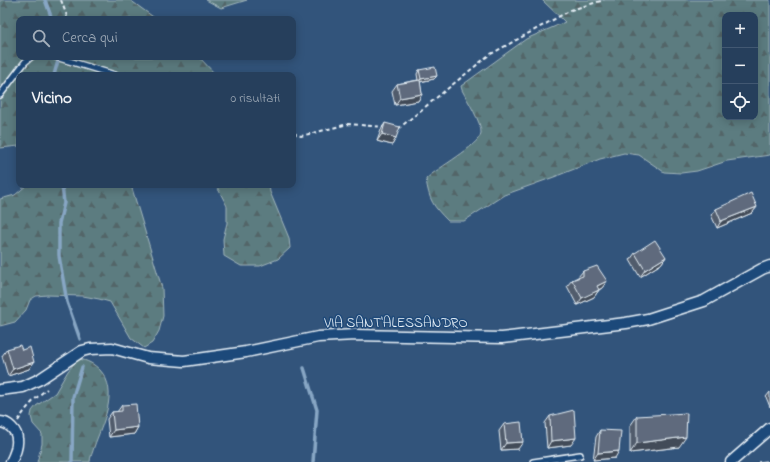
<!DOCTYPE html>
<html lang="it">
<meta charset="utf-8">
<style>
:root{--surface:#263f5c;--page:#2e4662;--text:#f1f3f6;--muted:#a4afbb;--line:#425872}
body{margin:0;font-family:"Indie Flower",sans-serif;background:var(--page);color:var(--text)}
.controls{position:absolute;right:12px;top:12px;display:grid;overflow:hidden;border-radius:8px;box-shadow:0 2px 10px #0003}
.controls button{width:36px;height:36px;display:grid;place-items:center;padding:0;border:0;border-bottom:1px solid var(--line);background:var(--surface);color:var(--text);font:20px sans-serif}
.list{margin:0;padding:0;list-style:none}
h2{display:flex;justify-content:space-between;align-items:center;height:52px;margin:0;padding:0 16px;font-size:17px}
h2 small{font-size:13px;font-weight:400;color:var(--muted)}
.icon{flex:none;width:22px;height:22px;fill:none;stroke:currentColor;stroke-width:2;stroke-linecap:round;stroke-linejoin:round}
.map{position:relative;flex:none;width:770px;height:462px;overflow:hidden}
.search{position:absolute;background:var(--surface);box-shadow:0 2px 10px #0003;left:16px;top:16px;width:280px;height:44px;display:flex;align-items:center;gap:10px;box-sizing:border-box;padding:0 14px;border-radius:8px;color:var(--muted);font-size:15px}
.panel{position:absolute;background:var(--surface);box-shadow:0 2px 10px #0003;left:16px;top:72px;width:280px;height:116px;border-radius:8px}
.map>svg:first-child{display:block}
.forest{fill:url(#forest-firs);stroke:#a2b6bc;fill-rule:evenodd}
.lines{fill:none;stroke-linecap:round;stroke-linejoin:round}
.stream{stroke:#87a6c4;stroke-width:3.5}
.service-casing{stroke:#e8f1f8;stroke-width:8}
.minor-casing{stroke:#e8f1f8;stroke-width:13}
.path{stroke:#e8f1f8;stroke-width:2;stroke-dasharray:4 3;stroke-linecap:butt}
.service{stroke:#1f4a7a;stroke-width:5}
.minor{stroke:#1f4a7a;stroke-width:10}
.wall{fill:#515c6c;stroke:#e8f1f8}
.shaded-wall{fill:#424b58;stroke:#e8f1f8}
.building{fill:#5e6b7d;stroke:#e8f1f8}
.labels{text-anchor:middle;dominant-baseline:central;stroke-width:3;stroke-linejoin:round;paint-order:stroke}
.street-label{font-size:14px;fill:#e8f1f8;stroke:#1f4a7a}
</style>
<div class="map">
<svg width="770" height="462" viewBox="0 0 770 462">
<defs>
<pattern id="forest-firs" width="22" height="20" patternUnits="userSpaceOnUse"><rect width="22" height="20" fill="#5b7c80"/><path d="M5 1l3.5 6h-7zM16 11l3.5 6h-7z" fill="#526568"/></pattern>
</defs>
<rect width="100%" height="100%" fill="#32547b"/>
<filter id="ink" filterUnits="userSpaceOnUse"><feTurbulence type="fractalNoise" baseFrequency=".025" numOctaves="2"/><feDisplacementMap in="SourceGraphic" scale="8" xChannelSelector="R" yChannelSelector="G"/><feConvolveMatrix kernelMatrix="1 2 1 2 8 2 1 2 1" color-interpolation-filters="sRGB"/></filter>
<g filter="url(#ink)">
<path class="forest" d="M0 0H130L156 19H19V57H199L216 75H19V146L0 148Z
M206 0H247L221 8Z
M542 0H770V155L727 161 697 171 681 173 664 172 639 155 624 153 600 159 554 177 504 195 464 221H448C433 206 429 200 426 179 437 168 479 146 481 133 482 123 467 100 462 90L461 86 526 39 565 22ZM725 15H755V117H725Z
M27 185H131L162 288 163 316 159 331 152 343 144 348 131 338 110 302 99 299 83 296 47 295 36 296 30 300 26 310 15 322 0 326V199L15 195Z
M216 185H269L270 192 289 238 290 248 278 259 260 266H241L224 256 223 239 227 223V206Z
M78 359C87 360 94 364 100 370 120 392 102 424 94 447 93 452 90 457 90 462H37L42 444V434L33 424 31 416 32 411 36 406 55 393 68 371Z"/>
<g class="lines">
<path class="stream" d="M45 0 52 19
M54 75 59 57
M62 185 64 203 59 223V256L67 302 80 339
M304 368 317 410 313 462
M72 462 73 397 82 367"/>
<defs>
<path id="service" d="M56 57 115 75
M0 95 25 62 31 57
M533 462 580 455"/>
<path id="minor" d="M0 390 23 387 40 379 82 351 90 349 112 348 148 358 184 361 246 352 318 337 355 335 502 338 626 323 648 319 704 301 762 269 770 266
M0 422C8 422 17 431 17 439 18 446 14 456 11 462
M731 462 770 428"/>
</defs>
<use href="#service" class="service-casing"/>
<use href="#minor" class="minor-casing"/>
<path class="path" d="M61 0 68 19
M398 129 489 55 571 10 604 0
M293 133 301 136 348 124 384 127
M18 421C26 408 35 398 47 389"/>
<use href="#service" class="service"/>
<use href="#minor" class="minor"/>
</g>
<path class="wall" d="M419 70 434 79 420 82 422 94 418 101 395 105 392 91 397 84 418 80 417 74Z
M385 123 396 138 392 145 377 141 381 130Z
M757 207 752 213 717 228 711 215 716 209Z
M635 253 666 257 661 264 640 277 630 260Z
M583 271 607 281 602 288 599 290 594 297 577 305 567 286 572 280 578 277Z
M7 349 22 350 34 362 29 369 8 376 2 356Z
M770 392V407L766 397Z
M122 405 138 427 134 434 109 437 107 419 112 412H117Z
M550 416 571 445 547 448 545 423Z
M637 416 679 447 630 453V426Z
M504 424 518 449 501 450 499 431Z
M600 430 615 458 593 460 596 437Z"/>
<path class="shaded-wall" d="M437 76 434 79 418 82 421 79Z
M422 94 418 101 395 105 400 98Z
M382 134 396 138 392 145 377 141Z
M757 207 752 213 717 228 721 221Z
M666 257 661 264 640 277 645 270Z
M607 281 602 288 594 292 599 290 594 297 577 305 582 298 597 286Z
M34 362 29 369 8 376 13 369Z
M138 427 134 434 109 437 114 430Z
M686 437 679 447 630 453 637 443Z
M576 438 571 445 547 448 551 441Z
M523 442 518 449 501 450 506 443Z
M619 451 615 458 593 460 598 453Z"/>
<path class="building" d="M435 67 437 76 421 79 419 70Z
M420 80 422 94 400 98 397 84Z
M385 123 400 127 396 138 382 134Z
M751 193 757 207 721 221 716 209Z
M655 240 666 257 645 270 635 253Z
M597 266 607 281 597 286 599 290 582 298 572 280 583 276V271Z
M20 345 22 350 30 347 34 362 13 369 7 349Z
M136 404 138 427 114 430 112 412 122 411V405Z
M574 410 576 438 551 441 550 416Z
M687 413 686 437 637 443V416Z
M521 422 523 442 506 443 504 424Z
M600 430 621 431 619 451 598 453Z
M766 461V462H758Z"/>
</g>
<g class="labels">
<g class="street-label">
<text x="396" y="323">VIA SANT'ALESSANDRO</text>
</g>
</g>
</svg>
<div class="controls">
<button>+</button>
<button>−</button>
<button><svg class="icon" aria-label="locate" viewBox="0 0 24 24"><circle cx="12" cy="12" r="6"/><path d="M12 2v4M12 18v4M2 12h4M18 12h4"/></svg></button>
</div>
<div class="search"><svg class="icon" aria-label="search" viewBox="0 0 24 24"><circle cx="10" cy="10" r="6"/><path d="M15 15l6 6"/></svg>Cerca qui</div>
<section class="panel">
<h2>Vicino<small>0 risultati</small></h2>
<ul class="list">
</ul>
</section>
</div>
